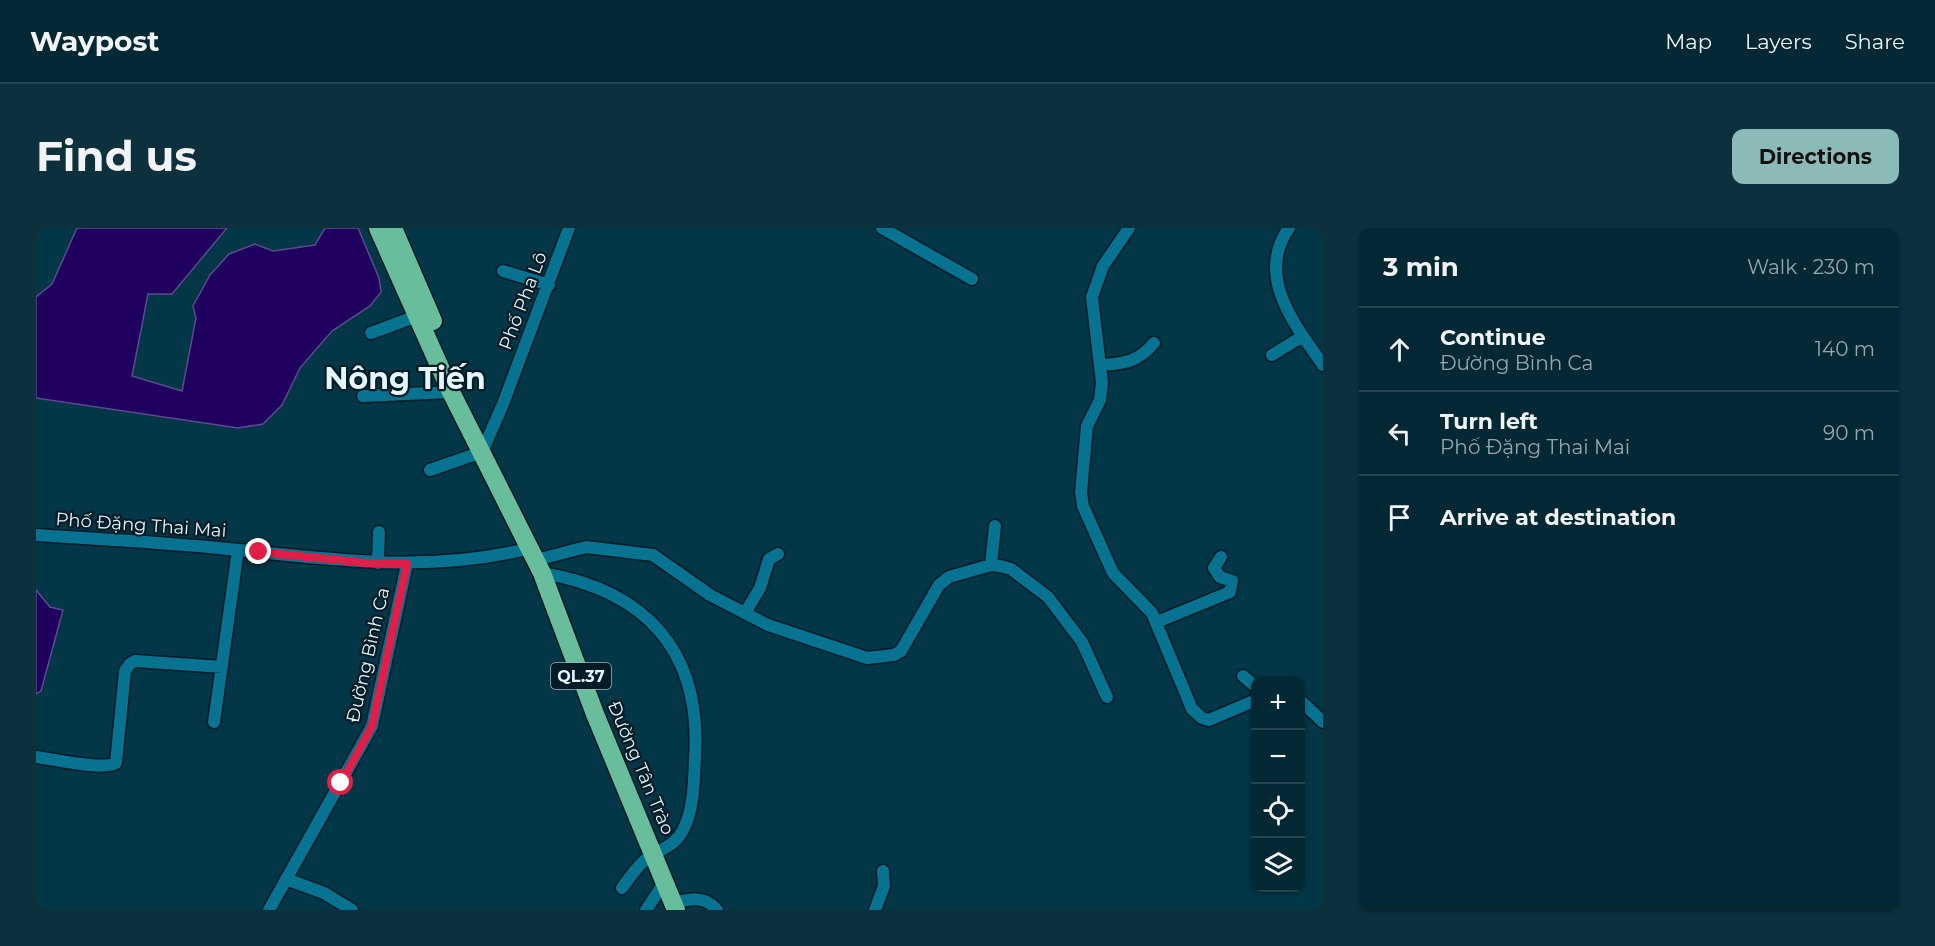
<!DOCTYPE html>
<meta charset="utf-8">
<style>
:root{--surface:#022834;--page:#0c303c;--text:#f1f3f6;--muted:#96a6ac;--line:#23444f;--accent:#8bbbb9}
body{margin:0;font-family:Montserrat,sans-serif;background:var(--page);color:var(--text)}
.controls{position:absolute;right:18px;bottom:18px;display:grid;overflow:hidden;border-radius:12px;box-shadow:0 2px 4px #0004}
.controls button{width:54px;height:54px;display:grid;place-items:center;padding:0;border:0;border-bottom:2px solid var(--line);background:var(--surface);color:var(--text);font:30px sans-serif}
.stop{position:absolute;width:18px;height:18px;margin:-14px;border:4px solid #e11d48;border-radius:50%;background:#fff}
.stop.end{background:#e11d48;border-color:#fff;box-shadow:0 2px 6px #0008}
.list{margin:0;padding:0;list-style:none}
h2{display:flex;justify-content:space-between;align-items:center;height:78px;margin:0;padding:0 24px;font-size:26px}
h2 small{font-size:20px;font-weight:400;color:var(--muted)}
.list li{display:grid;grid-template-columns:39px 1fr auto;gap:18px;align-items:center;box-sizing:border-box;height:84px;padding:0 24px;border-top:2px solid var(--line)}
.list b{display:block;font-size:22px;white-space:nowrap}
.list p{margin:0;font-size:20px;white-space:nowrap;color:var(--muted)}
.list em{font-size:20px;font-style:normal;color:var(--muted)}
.icon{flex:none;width:33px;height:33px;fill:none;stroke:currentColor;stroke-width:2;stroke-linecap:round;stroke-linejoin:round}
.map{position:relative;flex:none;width:1287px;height:682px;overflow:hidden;border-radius:12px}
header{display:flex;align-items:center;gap:36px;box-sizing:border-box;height:84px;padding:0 30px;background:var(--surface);border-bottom:2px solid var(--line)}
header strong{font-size:28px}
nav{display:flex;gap:33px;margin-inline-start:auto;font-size:21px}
.intro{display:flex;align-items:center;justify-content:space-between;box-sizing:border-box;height:144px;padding:0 36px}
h1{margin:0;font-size:42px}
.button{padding:15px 27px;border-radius:12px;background:var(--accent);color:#111;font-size:21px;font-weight:700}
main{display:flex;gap:36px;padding:0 36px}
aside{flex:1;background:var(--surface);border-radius:12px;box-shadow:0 2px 4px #0004}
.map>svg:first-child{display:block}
.water{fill:#20005e;stroke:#5b4a8e;stroke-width:1.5}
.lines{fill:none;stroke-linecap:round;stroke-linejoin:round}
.minor-casing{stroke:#011c26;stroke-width:15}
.highway-casing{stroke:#011c26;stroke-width:21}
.minor{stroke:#087291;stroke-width:12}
.highway{stroke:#68bd9a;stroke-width:18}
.route{stroke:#e11d48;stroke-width:8}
.labels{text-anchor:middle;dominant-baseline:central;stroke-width:4.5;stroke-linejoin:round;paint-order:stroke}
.shield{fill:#011c26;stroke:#a1b5bc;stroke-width:1.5}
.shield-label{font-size:16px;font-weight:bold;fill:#e6f6fd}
.street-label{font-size:18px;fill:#e6f6fd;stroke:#011c26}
.town-label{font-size:30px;font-weight:bold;fill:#e6f6fd;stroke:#011c26}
</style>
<header>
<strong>Waypost</strong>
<nav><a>Map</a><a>Layers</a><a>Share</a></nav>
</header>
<div class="intro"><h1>Find us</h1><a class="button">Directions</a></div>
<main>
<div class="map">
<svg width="1287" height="682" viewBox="0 0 1287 682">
<rect width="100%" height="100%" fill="#033646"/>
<path class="water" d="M41 0H191L136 66H112L96 148 146 163 160 90 157 78 174 47 193 26 219 16 237 23 279 17 289 0H322L343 50 345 64 334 78 296 103 264 140 246 177 227 196 202 200 0 170V69L16 56Z
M0 362 14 379 27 382 5 463 0 466Z"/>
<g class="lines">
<defs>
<path id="minor" d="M846 0 936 51
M1093 0 1067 38 1056 69 1066 155 1064 172 1051 198 1045 264 1047 278 1077 345 1116 385 1156 481 1166 490 1173 492 1220 472
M1253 0C1219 48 1259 97 1287 137
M467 43 513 57
M335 105 381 88
M1236 127 1267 108
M1065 137C1089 136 1103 133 1118 115
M327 168 415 164
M394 242 446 224 467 176 533 0
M0 307C61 311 121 314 182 320 286 330 392 347 494 320
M500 332 550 319 617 327 674 367 732 397 831 430 858 427 865 423 903 357 913 349 955 337 964 338 975 341 1012 369 1046 414 1071 469
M342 335 343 304
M955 337 959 298
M506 345C610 362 666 423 659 530 658 553 658 581 647 602 638 620 624 620 609 632 600 640 593 650 586 660
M709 385 724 360 733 331 742 326
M1121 394 1194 364 1196 353 1184 349 1178 340 1185 329
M1207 448 1220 459
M1264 472 1287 494
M178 494 202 322
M0 529C17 531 67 543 80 535L89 443 94 436 99 433 186 439
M250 651 288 665 316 682
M637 675C653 671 669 667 681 682
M233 682 336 498 371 336
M610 682 628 655
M839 682 848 658 847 643"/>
<path id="highway" d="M342 0 415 164 506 345 559 486 640 682
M357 0 397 93"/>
</defs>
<use href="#minor" class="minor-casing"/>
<use href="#highway" class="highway-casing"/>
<use href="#minor" class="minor"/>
<use href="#highway" class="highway"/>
</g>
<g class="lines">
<path class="route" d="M223 324 331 335 371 336 336 498 305 555"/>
</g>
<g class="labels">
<rect class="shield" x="515" y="435" width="60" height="26" rx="4.5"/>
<g class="shield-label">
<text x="545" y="448">QL.37</text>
</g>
<g class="street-label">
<text transform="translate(487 73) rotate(-69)">Phố Pha Lô</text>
<text transform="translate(105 297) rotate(4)">Phố Đặng Thai Mai</text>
<text transform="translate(332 427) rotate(-77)">Đường Bình Ca</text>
<text transform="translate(605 540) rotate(67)">Đường Tân Trào</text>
</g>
<g class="town-label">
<text x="369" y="150">Nông Tiến</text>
</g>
</g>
</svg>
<div class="controls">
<button>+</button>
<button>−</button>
<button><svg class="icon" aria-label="locate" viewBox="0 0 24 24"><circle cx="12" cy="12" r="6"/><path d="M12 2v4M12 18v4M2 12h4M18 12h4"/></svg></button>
<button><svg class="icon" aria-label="layers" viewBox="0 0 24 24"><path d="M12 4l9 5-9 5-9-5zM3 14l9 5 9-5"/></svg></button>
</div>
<div class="stop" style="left:305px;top:555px"></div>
<div class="stop end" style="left:223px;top:324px"></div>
</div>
<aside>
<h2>3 min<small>Walk · 230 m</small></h2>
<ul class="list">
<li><svg class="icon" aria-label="ahead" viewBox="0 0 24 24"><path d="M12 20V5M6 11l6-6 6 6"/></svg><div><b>Continue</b><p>Đường Bình Ca</p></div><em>140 m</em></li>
<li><svg class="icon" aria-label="left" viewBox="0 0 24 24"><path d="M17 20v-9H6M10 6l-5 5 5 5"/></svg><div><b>Turn left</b><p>Phố Đặng Thai Mai</p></div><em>90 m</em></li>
<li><svg class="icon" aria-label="arrive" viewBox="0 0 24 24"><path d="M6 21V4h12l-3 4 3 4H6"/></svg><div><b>Arrive at destination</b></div></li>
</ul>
</aside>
</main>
